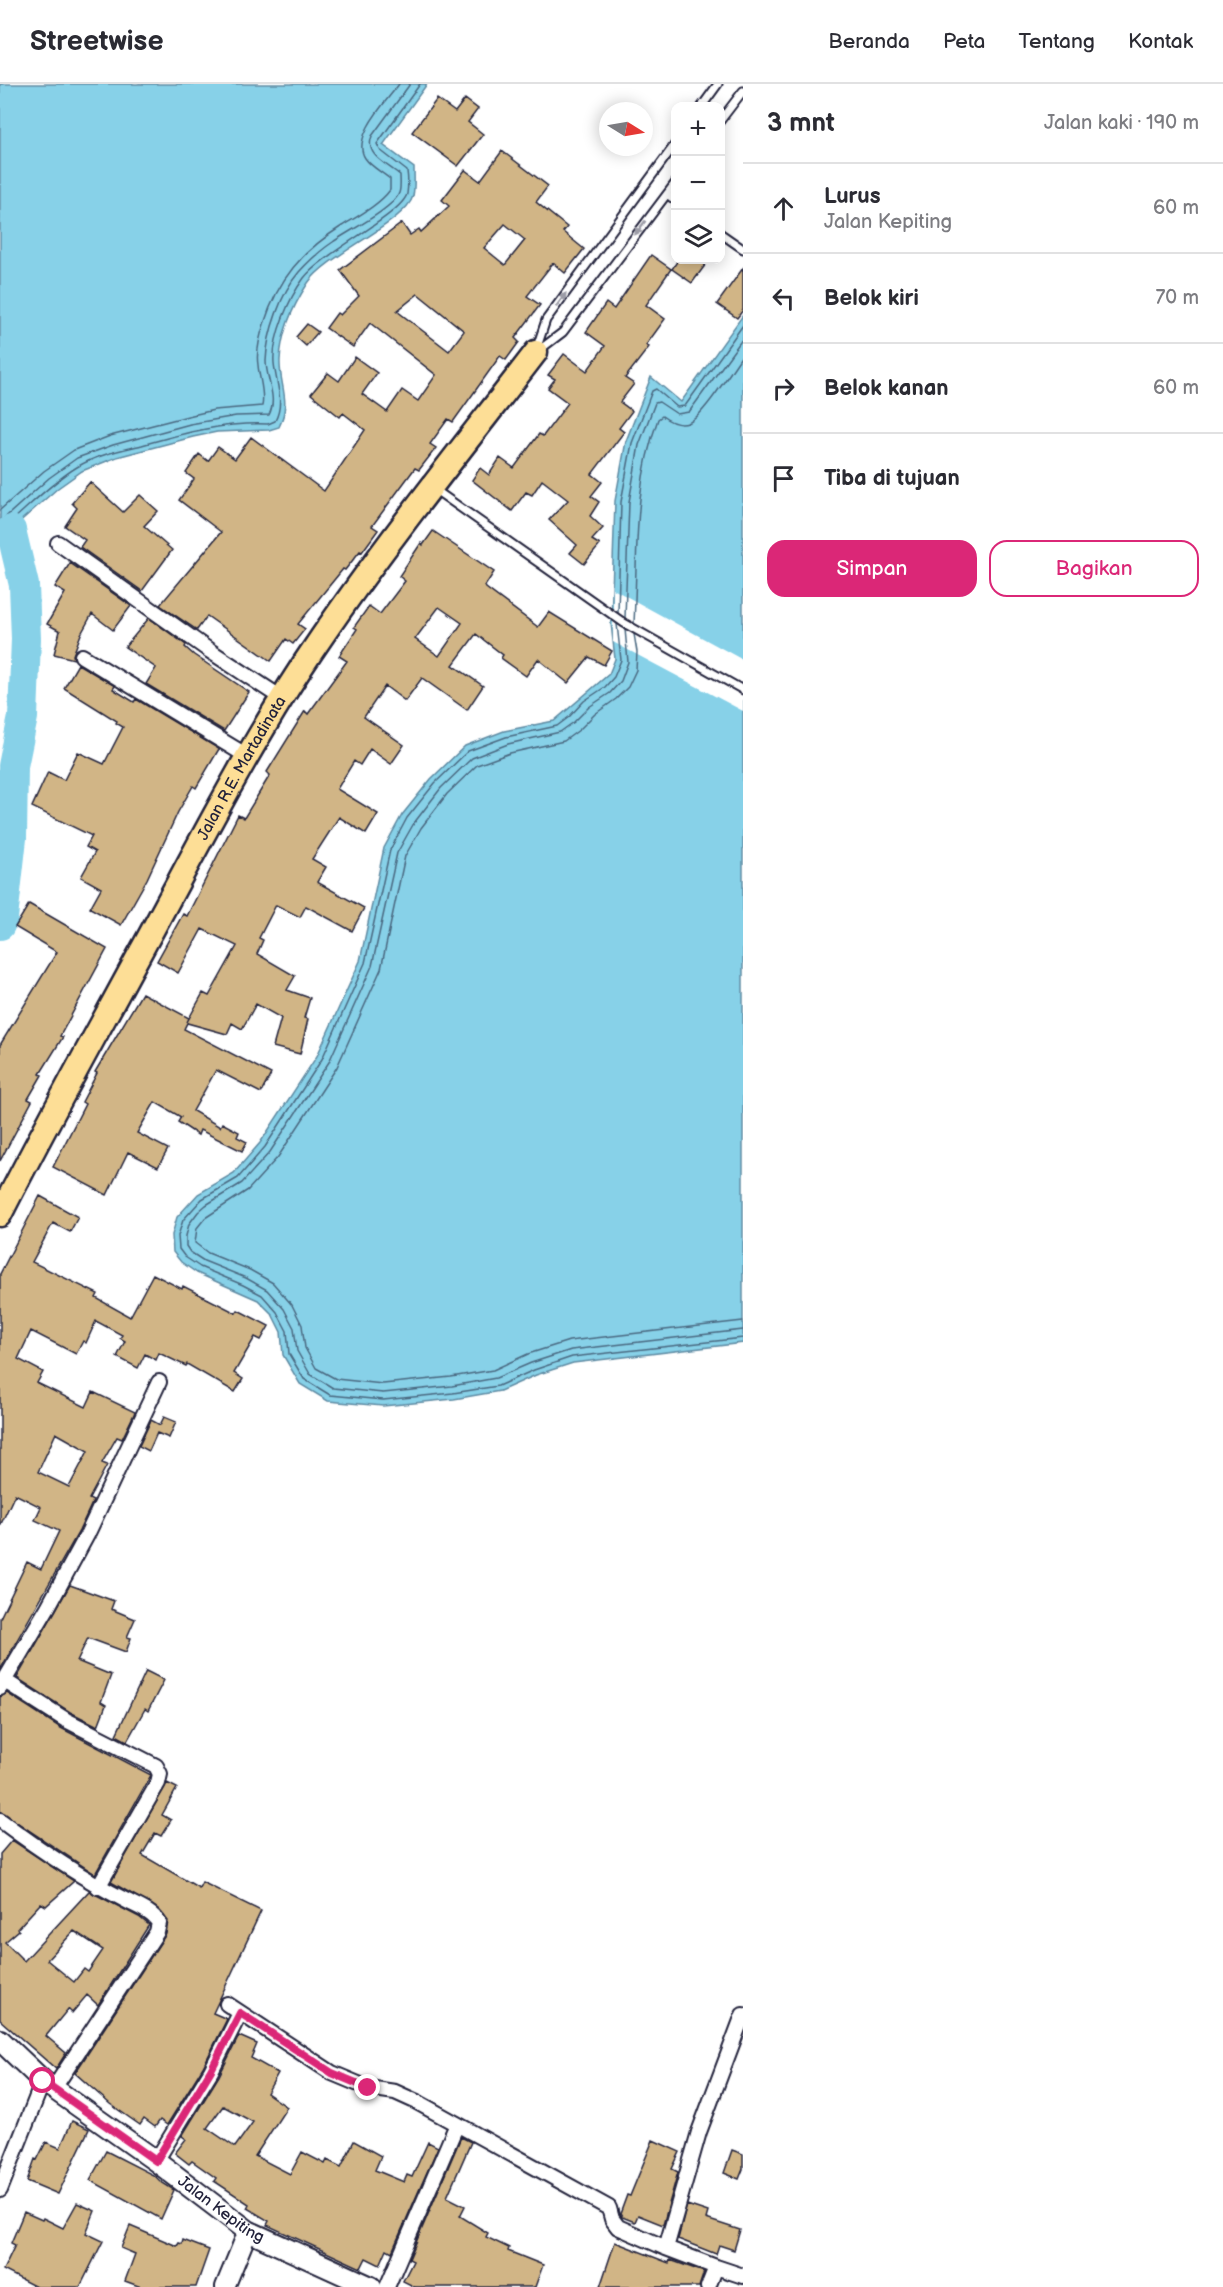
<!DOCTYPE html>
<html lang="id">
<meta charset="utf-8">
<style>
:root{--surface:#fff;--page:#f7f7f7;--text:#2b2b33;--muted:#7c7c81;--line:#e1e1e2;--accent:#db2777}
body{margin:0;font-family:"Balsamiq Sans",sans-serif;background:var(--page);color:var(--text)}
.controls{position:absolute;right:18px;top:18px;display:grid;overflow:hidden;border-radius:12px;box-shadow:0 3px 15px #0003}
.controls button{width:54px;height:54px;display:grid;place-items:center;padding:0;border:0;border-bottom:2px solid var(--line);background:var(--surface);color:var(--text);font:30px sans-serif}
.compass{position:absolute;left:599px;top:18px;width:54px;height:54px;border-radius:50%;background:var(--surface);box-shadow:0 3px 15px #0003;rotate:101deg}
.stop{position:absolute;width:18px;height:18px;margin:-14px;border:4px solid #db2777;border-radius:50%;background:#fff}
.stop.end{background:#db2777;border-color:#fff;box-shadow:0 2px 6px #0008}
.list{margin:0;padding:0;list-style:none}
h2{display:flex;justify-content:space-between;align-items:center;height:78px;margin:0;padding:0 24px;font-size:26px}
h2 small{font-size:20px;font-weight:400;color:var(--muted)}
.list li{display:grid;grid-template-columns:39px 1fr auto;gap:18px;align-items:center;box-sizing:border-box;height:90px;padding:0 24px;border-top:2px solid var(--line)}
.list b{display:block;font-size:22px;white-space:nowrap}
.list p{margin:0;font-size:20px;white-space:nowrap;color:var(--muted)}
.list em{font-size:20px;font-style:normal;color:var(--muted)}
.actions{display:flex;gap:12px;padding:18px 24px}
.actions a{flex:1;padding:14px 0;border:2px solid var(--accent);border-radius:18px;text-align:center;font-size:21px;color:var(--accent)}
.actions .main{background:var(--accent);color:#fff}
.icon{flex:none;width:33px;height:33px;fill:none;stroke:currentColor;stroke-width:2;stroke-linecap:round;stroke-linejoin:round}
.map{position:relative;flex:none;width:743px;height:2203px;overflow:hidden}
header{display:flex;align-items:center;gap:36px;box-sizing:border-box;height:84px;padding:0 30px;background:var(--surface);border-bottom:2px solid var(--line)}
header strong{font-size:28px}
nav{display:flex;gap:33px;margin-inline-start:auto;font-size:21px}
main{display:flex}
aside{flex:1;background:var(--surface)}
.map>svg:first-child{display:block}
.water{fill:#87d1e8;stroke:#5f8ba3;stroke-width:1.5}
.pier{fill:#fff}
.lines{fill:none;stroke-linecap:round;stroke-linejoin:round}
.shore{stroke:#4a6880;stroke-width:1.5}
.river{stroke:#87d1e8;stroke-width:30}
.building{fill:#d1b586;stroke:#22223b;stroke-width:1.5;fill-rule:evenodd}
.service-casing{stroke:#22223b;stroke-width:11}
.minor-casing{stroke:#22223b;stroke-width:18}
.tertiary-casing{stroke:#22223b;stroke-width:22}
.secondary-casing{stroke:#22223b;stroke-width:24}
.trunk-casing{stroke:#22223b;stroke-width:27}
.service{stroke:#fff;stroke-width:7}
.minor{stroke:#fff;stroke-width:14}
.tertiary{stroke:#fff;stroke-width:18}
.secondary{stroke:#fff;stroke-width:20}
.trunk{stroke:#fdde96;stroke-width:22}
.oneway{fill:#9c9ca7}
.route{stroke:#db2777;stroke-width:8}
.labels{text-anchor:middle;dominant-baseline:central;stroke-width:4.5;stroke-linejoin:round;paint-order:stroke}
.street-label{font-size:16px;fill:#22223b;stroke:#fff}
</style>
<header>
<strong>Streetwise</strong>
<nav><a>Beranda</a><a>Peta</a><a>Tentang</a><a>Kontak</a></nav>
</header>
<main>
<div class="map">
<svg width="743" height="2203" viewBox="0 0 743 2203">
<rect width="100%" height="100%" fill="#fff"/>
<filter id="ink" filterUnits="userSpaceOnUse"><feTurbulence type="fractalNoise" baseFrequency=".0167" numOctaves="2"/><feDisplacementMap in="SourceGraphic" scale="12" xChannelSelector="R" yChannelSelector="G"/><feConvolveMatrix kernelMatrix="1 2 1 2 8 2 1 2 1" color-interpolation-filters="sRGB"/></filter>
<g filter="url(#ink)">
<path class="water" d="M0 0H427L383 61 414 84C414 93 415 103 413 112 406 138 328 170 308 199 293 222 281 249 280 276 279 302 292 316 279 343L269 346 217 348 193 353 117 373 82 387 58 404 0 455Z
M743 231V1259L573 1279 536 1291 500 1307 454 1315 383 1322 328 1317 300 1300 283 1271 281 1248 272 1230 258 1216 197 1189 181 1178 173 1168 172 1151 177 1133 198 1110 234 1089 260 1059 317 972 360 877 384 764 402 731 431 695 465 662 504 647 554 637 609 590 615 575 611 539 615 417 626 357 651 293 681 318Z"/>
<path class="pier" d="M613 505 743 576V627L613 558Z"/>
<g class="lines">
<path class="shore" d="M0 426 44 387 74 366 110 352 188 332 214 326 262 322C265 309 259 294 258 281 256 269 260 252 264 240 278 195 302 167 342 142 358 132 379 121 390 106V95C382 88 371 83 365 74 351 53 387 17 399 0
M0 438 49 394 77 374 113 361 190 340 236 332 269 331C278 314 266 295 266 277 267 249 281 209 299 188 309 177 321 166 333 158 347 148 394 124 399 109 401 104 400 96 400 91 387 80 364 71 372 52L410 0
M0 447C26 426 49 400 77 383 96 371 121 366 142 361 184 349 225 338 268 340L275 337C285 318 276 300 274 279 272 253 289 214 304 194 323 169 401 131 407 110 408 103 408 94 407 87L380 66 377 60 420 0
M618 529 621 418 632 359 652 307 656 305 677 323 685 322 743 241
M625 534 629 418 639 361 655 319 659 318 677 330 689 328 743 254
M634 539C638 467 633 404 658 335L662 332C670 338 678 342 688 339 702 334 733 284 743 270
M617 540 621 576 614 593 605 603 584 617 569 633 557 642 506 653 468 667 435 699 407 734 390 766 365 879 322 975 265 1063 238 1094 202 1115 183 1136 178 1152 179 1165 185 1173 200 1183 243 1201 262 1211 277 1228 287 1247 289 1270 304 1295 330 1311 383 1316 453 1309 498 1302 534 1286 572 1273 743 1254
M625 545 628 578 621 597 610 609 589 623 574 638 560 648 508 660 472 674 441 704 414 739 397 769 372 882 329 978 270 1068 242 1099 206 1121 198 1128 189 1140 186 1152V1162L190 1168 204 1177 246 1194 267 1206 284 1225 294 1244 297 1267 310 1290 333 1304 383 1309 452 1302 496 1294 531 1279 571 1266 743 1246
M634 550 637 568 636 586 628 603 616 615 595 630 579 646 564 657 510 669 477 681 447 710 421 744 405 772 381 885 337 983 278 1073 248 1106 205 1134 197 1144 195 1159 208 1169 250 1186 273 1199 292 1221 302 1241 305 1264 316 1284 336 1295 383 1300 451 1293 493 1286 528 1270 569 1257 743 1237"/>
<path class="river" d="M0 841 3 834 12 754 13 682 23 633 26 555 24 501 11 446"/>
</g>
<path class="building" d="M437 15 455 28 465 15 478 25 468 38 483 50 458 82 412 48Z
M502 67 548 102 536 118 567 143 563 148 584 165 565 189 553 179 527 212 540 221 515 254 519 258 506 276 500 272 453 338 448 335 430 360 436 364 419 386 415 384 372 442 378 446 362 468 360 467 345 486 343 485 298 540 305 545 293 560 286 555 271 577 207 532 197 546 160 521 221 448 179 416 194 395 186 389 199 370 208 377 218 363 235 375 251 353 324 407 365 346 343 329 340 333 311 310 328 289 339 297 355 273 377 289 362 310 387 328 402 306 418 317 436 291 370 239 353 263 326 244 337 229 340 231 359 212 340 186 402 139 410 151 419 145 421 148 449 122 442 116 465 86 480 97ZM505 140 525 156 505 181 484 164ZM418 210 464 247 449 267 397 227Z
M651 171 671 185 646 221 665 235 646 261 649 263 625 294 634 300 620 318 632 327 619 344 624 348 592 390 602 398 591 412 599 418 590 432 603 444 592 456 600 461 584 480 570 469 577 461 549 436 568 416 542 396 532 411 526 408 512 427 472 396 480 384 489 391 500 374 514 384 539 350 543 352 568 319 548 304 555 295 548 291 564 270 587 287 605 262 586 248 606 219 614 225Z
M678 176H709L692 199 672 185Z
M743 184V226L737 234 717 220Z
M307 240 318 248 306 262 296 253Z
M90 398 123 428 140 411 158 427 144 442 172 466 142 507 80 463 85 456 65 442 77 424 72 419Z
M433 447 494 488 485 502 486 504 538 543 549 528 612 567 604 581 589 573 568 599 538 575 526 592 501 574 503 571 476 550 453 581 483 602 467 626 422 594 405 617 385 602 364 633 404 661 391 680 370 665 360 681 354 677 337 705 378 730 366 750 339 733 312 775 326 783 317 798 364 824 352 847 306 822 300 833 276 821 259 854 263 856 257 870 295 892 287 906 310 914 304 934 308 935 300 970 273 963 281 934 256 920 242 945 232 939 227 950 187 939 184 945 271 990 261 1009 216 986 193 1027 220 1043 222 1039 239 1048 237 1053 247 1058 242 1067 200 1046 198 1051 178 1038 181 1033 155 1018 137 1049 168 1065 158 1083 128 1068 107 1111 53 1083 85 1020 82 1018 97 989 95 988 142 909 189 934 187 938 203 909 209 912 237 862 202 845 178 889 157 877 183 830 187 832 238 731 244 734 270 691 267 688 305 627 308 630 347 577 339 572 357 545 354 543 369 522 380 530 405 497 399 492 421 459 423 461ZM439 523 462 539 439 572 415 555Z
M70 479 131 522 113 546 92 530 81 550 73 571 74 575 54 570 60 547 47 540 65 509 55 503Z
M149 534 186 561 185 563 194 571 249 608 224 647 146 600 156 584 125 563Z
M78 580 115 602 113 605 134 618 136 615 219 665 196 704 193 702 178 728 147 795 121 841 90 824 101 804 81 793 95 768 86 763 92 752 32 723 48 688 64 696 78 668 104 680 123 643 116 639 117 637 64 604Z
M29 820 107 865 60 952 63 953 40 990 42 991 28 1015 32 1017 0 1077V961L57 868 15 843Z
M40 1112 78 1133 70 1148 53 1139 32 1178 98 1210 96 1214 130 1233 153 1190 182 1205 183 1202 236 1229 238 1226 269 1242 261 1256 255 1253 234 1289 243 1295 235 1308 187 1280 186 1282 159 1269 156 1276 145 1270 138 1284 117 1273 125 1257 120 1254 122 1251 96 1237 86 1259 83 1257 76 1270 31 1247 18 1275 43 1288 37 1299 86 1323 93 1308 135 1328 122 1355 117 1353 102 1379 107 1381 89 1415 93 1417 79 1447 0 1586V1534L27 1478 41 1485 59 1447 35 1436 41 1423 15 1410 0 1442V1190ZM56 1349 88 1367 69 1403 38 1388Z
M164 1333 176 1338 169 1354 157 1349 149 1367 139 1362 151 1336 160 1341Z
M70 1501 114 1517 111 1525 135 1535 127 1553 131 1554 126 1568 88 1554 77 1577 111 1591 101 1618 106 1621 98 1642 70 1628 17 1594Z
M146 1587 164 1596 148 1627 145 1625 127 1657 116 1651Z
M7 1609 61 1644 151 1691 95 1790 0 1727V1613Z
M167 1699 177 1704 162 1731 171 1736 161 1752 155 1749 142 1771 199 1804 202 1798 261 1827 213 1929 227 1935 203 1983 167 2041 160 2036 155 2043 144 2035 140 2041 110 2020 75 1989 166 1850 168 1837 158 1825 111 1798Z
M12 1756 74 1797 46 1822 41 1819 18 1844 19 1846 5 1858 24 1877 89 1807 139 1833 149 1841 98 1921 87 1911 72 1929 68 1925 46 1952 66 1969 56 1985 0 1936V1770ZM74 1847 103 1866 88 1888 84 1885 74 1898 47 1876Z
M239 1952 257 1960 251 1974 278 1989 267 2009 287 2023 255 2072 290 2090 302 2068 325 2080 327 2076 341 2083 354 2057 381 2072 375 2086 404 2098 407 2091 412 2093 428 2058 438 2063 392 2168 387 2165 380 2181 366 2174 361 2184 267 2141 269 2137 247 2124 249 2120 214 2097 216 2094 192 2077 189 2080 175 2069 186 2055 182 2052 219 1992ZM223 2022 253 2038 235 2063 207 2044Z
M72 2037 89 2045 58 2110 27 2097 35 2075 37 2076 46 2058 60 2064Z
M461 2053 471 2058 447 2113 465 2122 460 2132 488 2149 486 2153 509 2164 508 2167 543 2181 535 2203H415L403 2197 413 2177 409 2175Z
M653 2056 680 2068 672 2085 678 2088 663 2141 638 2131 635 2138 622 2133 620 2130 627 2111 630 2112Z
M732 2066 743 2070V2085L739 2095 724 2089Z
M106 2067 155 2092 161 2098 174 2106 161 2135 90 2096Z
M77 2119 95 2127 86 2149 103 2157 80 2203H36L3 2186 15 2161 11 2159 24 2128 42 2136 43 2134 63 2144Z
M687 2121 708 2128 706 2135 740 2146 734 2166 719 2161 716 2170 678 2155Z
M130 2142 177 2162 179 2159 182 2160 183 2156 209 2166 196 2203H141L125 2197 135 2170 121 2164Z
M615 2158 669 2179 670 2176 704 2188 699 2203H600Z"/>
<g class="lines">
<defs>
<path id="service" d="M702 22 718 0
M720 37 743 7
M667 110 676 117
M720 149 743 165
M536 266 546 236 676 59
M538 267 563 248 676 98
M434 405 624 539 743 606"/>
<path id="minor" d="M58 459 210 567 283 615
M82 572 247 672
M5 1597 66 1636 156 1682 160 1690 158 1699 98 1803
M0 1604 48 1523 87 1451 159 1298
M0 1736C40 1766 80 1793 125 1816 136 1822 152 1827 159 1839L157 1848 54 2004
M227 1920 332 1989 368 2004 395 2008 417 2018 609 2124 612 2135 618 2143 666 2164 716 2183
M156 2077 211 1987 240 1929
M0 2106 43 1997
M666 2164 699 2048 743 1931
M387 2203 457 2040
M708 2203 716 2183 743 2192"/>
<path id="tertiary" d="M225 2203 248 2147"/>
<g id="secondary">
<path id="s1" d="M0 1956 43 1997 156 2077 248 2147 371 2203"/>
</g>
<g id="trunk">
<path id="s2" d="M0 1131C45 1042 93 956 140 869 198 763 252 654 321 554 388 456 463 363 536 268"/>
</g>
</defs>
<use href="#service" class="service-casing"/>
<use href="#minor" class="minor-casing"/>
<use href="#tertiary" class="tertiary-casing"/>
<use href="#secondary" class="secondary-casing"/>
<use href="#trunk" class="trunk-casing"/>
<use href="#service" class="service"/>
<use href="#minor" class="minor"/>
<use href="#tertiary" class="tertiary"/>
<use href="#secondary" class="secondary"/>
<use href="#trunk" class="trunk"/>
</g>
<defs><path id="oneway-solid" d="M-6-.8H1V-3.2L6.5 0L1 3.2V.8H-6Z" transform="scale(1.5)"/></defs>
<g class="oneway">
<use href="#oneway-solid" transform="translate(640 144) rotate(127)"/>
<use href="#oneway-solid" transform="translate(561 216) rotate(-54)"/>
</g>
</g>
<g class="lines" filter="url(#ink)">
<path class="route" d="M43 1997 156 2077 211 1986 240 1929 332 1989 368 2004"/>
</g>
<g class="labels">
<g class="street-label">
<text stroke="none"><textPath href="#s2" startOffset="508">Jalan R.E. Martadinata</textPath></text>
<text stroke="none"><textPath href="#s1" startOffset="279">Jalan Kepiting</textPath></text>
</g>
</g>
</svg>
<div class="controls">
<button>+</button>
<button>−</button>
<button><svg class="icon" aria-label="layers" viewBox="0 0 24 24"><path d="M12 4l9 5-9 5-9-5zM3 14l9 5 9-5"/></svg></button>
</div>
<svg class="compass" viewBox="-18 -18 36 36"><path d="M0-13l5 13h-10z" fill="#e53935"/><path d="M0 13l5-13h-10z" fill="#7c7c81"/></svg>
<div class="stop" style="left:43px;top:1997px"></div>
<div class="stop end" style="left:368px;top:2004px"></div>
</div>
<aside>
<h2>3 mnt<small>Jalan kaki · 190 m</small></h2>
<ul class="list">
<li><svg class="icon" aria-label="ahead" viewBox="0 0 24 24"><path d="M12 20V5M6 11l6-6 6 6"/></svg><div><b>Lurus</b><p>Jalan Kepiting</p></div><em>60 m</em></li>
<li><svg class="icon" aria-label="left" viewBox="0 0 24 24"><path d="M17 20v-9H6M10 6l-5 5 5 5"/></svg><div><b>Belok kiri</b></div><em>70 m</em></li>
<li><svg class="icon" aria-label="right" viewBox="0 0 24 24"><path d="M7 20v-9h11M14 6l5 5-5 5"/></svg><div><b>Belok kanan</b></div><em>60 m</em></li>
<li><svg class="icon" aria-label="arrive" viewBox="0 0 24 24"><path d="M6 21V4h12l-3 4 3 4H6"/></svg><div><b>Tiba di tujuan</b></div></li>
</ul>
<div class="actions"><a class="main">Simpan</a><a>Bagikan</a></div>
</aside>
</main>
